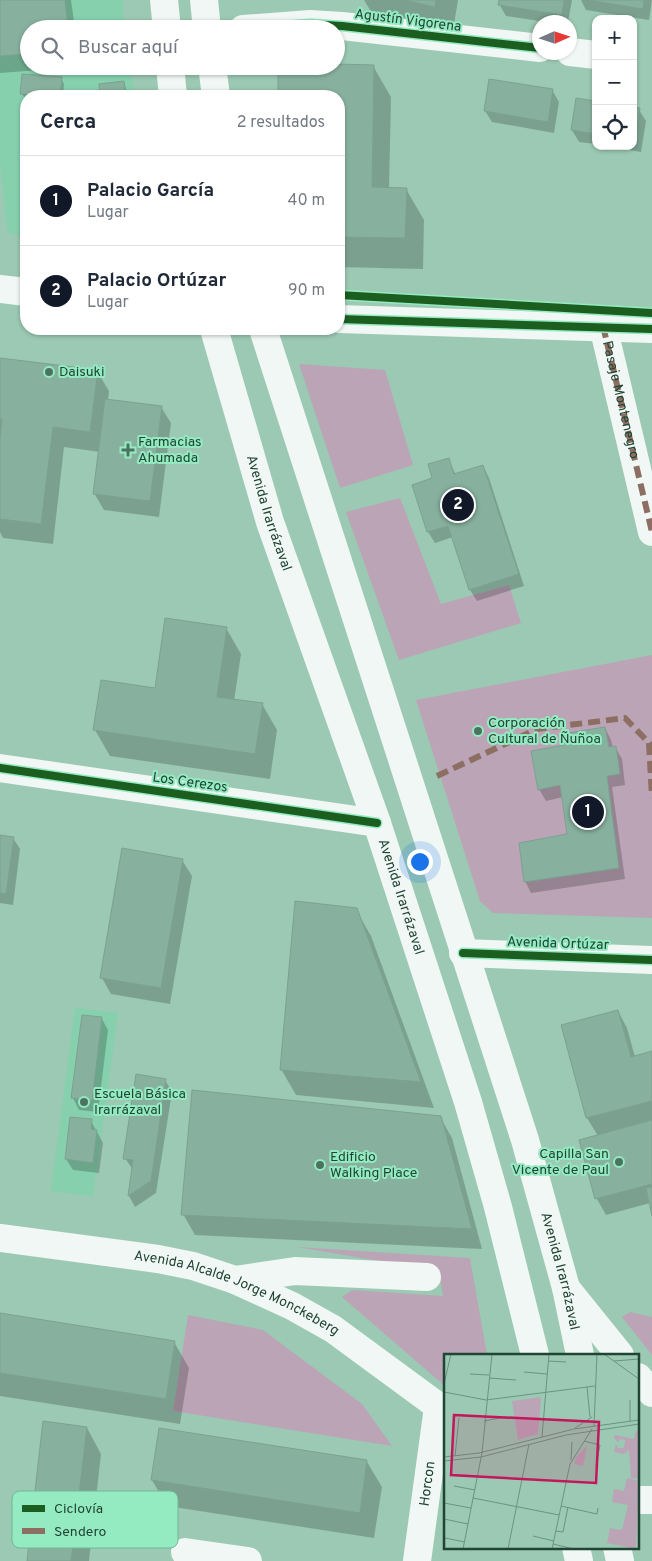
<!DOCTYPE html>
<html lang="es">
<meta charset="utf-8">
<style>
:root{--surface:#fff;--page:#f6f6f7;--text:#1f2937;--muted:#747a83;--line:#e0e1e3;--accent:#111827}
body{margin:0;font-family:Overpass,sans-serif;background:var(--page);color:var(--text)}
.controls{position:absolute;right:15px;top:15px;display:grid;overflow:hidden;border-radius:10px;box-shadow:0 1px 4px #0004}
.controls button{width:45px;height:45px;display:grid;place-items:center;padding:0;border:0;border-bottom:1px solid var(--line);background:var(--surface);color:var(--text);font:25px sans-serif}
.compass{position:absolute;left:532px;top:15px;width:45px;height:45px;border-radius:50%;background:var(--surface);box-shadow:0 1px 4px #0004;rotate:87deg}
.you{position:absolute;left:419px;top:861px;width:18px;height:18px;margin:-12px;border:4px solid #fff;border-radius:50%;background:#1a73e8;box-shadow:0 0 0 8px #1a73e833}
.badge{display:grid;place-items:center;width:32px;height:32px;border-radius:50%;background:var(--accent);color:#fff;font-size:16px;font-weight:700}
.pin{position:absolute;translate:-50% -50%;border:2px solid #fff;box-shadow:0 1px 5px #0006}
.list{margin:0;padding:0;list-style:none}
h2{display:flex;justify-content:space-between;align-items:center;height:65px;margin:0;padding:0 20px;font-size:21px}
h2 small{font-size:16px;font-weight:400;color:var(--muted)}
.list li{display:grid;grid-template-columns:32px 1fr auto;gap:15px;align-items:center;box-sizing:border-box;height:90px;padding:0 20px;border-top:1px solid var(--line)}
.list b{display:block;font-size:19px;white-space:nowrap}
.list p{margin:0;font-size:16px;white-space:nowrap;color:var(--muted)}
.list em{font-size:16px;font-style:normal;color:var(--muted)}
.icon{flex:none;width:28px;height:28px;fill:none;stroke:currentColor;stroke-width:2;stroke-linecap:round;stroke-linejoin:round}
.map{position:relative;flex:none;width:652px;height:1561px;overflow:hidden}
.search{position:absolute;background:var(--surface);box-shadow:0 1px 4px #0004;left:20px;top:20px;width:325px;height:55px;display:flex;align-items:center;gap:12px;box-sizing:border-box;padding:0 18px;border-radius:28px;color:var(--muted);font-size:19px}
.panel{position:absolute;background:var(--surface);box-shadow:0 1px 4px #0004;left:20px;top:90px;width:325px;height:245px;border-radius:20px}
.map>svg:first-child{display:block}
.built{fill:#86d0ae}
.green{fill:#bba4b6;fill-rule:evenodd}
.shadow{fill:#0003}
.building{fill:#87b19e;stroke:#7ca190}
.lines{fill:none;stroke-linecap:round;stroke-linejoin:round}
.minor{stroke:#f0f7f4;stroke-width:28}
.major{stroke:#f0f7f4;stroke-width:28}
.quiet{stroke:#8d6e63;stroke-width:6;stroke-dasharray:12 6;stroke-linecap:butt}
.cycleway-casing{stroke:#94eac1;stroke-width:11}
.cycleway{stroke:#1b5e20;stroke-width:8}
.poi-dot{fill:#4c7361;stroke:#94eac1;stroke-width:2}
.labels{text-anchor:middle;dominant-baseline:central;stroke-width:4;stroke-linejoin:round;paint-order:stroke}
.street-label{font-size:14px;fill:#214535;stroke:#94eac1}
.poi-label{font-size:14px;fill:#214535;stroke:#94eac1;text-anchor:start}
.inset-road{fill:none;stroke:#6a9481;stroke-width:1}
.view{fill:#c2185b;fill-opacity:0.15;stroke:#c2185b;stroke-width:2.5}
.inset-edge{fill:none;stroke:#214535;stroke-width:2.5}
.key{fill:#94eac1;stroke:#72b897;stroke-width:1}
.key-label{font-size:14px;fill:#214535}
</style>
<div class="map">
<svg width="652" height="1561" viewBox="0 0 652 1561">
<rect width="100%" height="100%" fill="#9bc9b3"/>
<path class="built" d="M0 0H122L125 29H29V66H130L135 96H26V236L8 233 0 163Z
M75 1008 118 1013 93 1196 51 1191Z"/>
<path class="green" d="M299 364 385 370 413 465 340 488Z
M400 498 441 604 509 585 521 623 399 660 346 512Z
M652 655V918L493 913 480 901 416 700ZM605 727 609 747 616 746 607 776 619 868 524 882 519 843 567 834 560 785 538 789 531 751 564 745 563 734Z
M297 1247 470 1258 487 1355H446V1387L342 1297 352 1290 443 1296 439 1271Z
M630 1312 652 1317V1355L622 1317Z
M188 1315 263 1330 362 1404 392 1446 173 1411Z"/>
<path class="shadow" d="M0 0H71L75 29H29V66L79 67 0 73Z
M364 0H458L452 37 376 20Z
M500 0H572L568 22H546L506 16 499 4Z
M581 0H652L649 20 586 10Z
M279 66H373L391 97 389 189H406L424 220 423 269 339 267V96H279Z
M61 78 64 84 63 96H26V99L22 94Z
M124 82 128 96H101L100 85Z
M552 90 559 102 554 133 492 122 485 111Z
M596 102V144L579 142 572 130Z
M633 109 639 110 646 121 641 152 607 146H633Z
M0 359 97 371 109 391 108 400 161 407 171 423 159 517 104 510 94 493 100 452 64 447 53 544 3 538 0 532Z
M448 459 456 475 483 466 489 478 524 586 477 601 470 590 453 537 435 543 428 532 414 486 434 479Z
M226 628 241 654 234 701 262 704 277 730 270 779 110 756 95 730 156 689Z
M605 728 611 740 613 748 615 747 622 759 625 785 612 787 625 879 531 893 525 881 568 835 563 797 546 801 539 789 565 746Z
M0 836 13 838 20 849 13 905 0 903Z
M182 860 192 876 170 1004 111 994 102 978Z
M356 910 371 936 434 1108 296 1095 281 1069Z
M618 1011 627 1028 635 1057 652 1052V1210L650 1203 606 1215 597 1199 581 1141 598 1136 587 1118 562 1026Z
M102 1019 108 1030 98 1112 79 1110 73 1098Z
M165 1080 172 1092 156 1193 135 1207 129 1196 133 1170 125 1158Z
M440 1117 452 1138 482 1249 195 1235 183 1214Z
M91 1121 103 1143 99 1173 73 1170 66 1159Z
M0 1315 174 1342 189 1368 180 1424 0 1396Z
M87 1428 101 1454 89 1561H28Z
M367 1462 382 1487 374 1538 167 1506 152 1480Z"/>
<path class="building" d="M0 0H65L68 29H29V54L0 56Z
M404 0H436L435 7Z
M499 0H564L562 15 498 5Z
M588 0H644L643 9Z
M336 64 374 65 372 187 407 188 405 238 339 237V96H278V66H336Z
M22 74 62 77 60 96 20 94Z
M489 79 553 89 548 122 484 111Z
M124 81 126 96H100L99 84Z
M576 98 596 101V134L571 130Z
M633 107 640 108 635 141H633Z
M0 358 98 370 90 432 53 427 41 524 0 519V439L2 419H0Z
M105 399 162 406 150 501 93 494Z
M449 458 454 474 483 465 519 574 469 590 448 526 427 532 412 485 432 478 428 464Z
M165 618 227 627 217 697 263 703 255 754 93 730 101 680 155 688Z
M605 727 609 747 616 746 620 774 607 776 619 868 524 882 519 843 567 834 560 785 538 790 531 751 564 745 562 734Z
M0 835 14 837 6 894 0 893Z
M122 848 183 859 161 988 100 978Z
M295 901 357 908 421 1082 280 1070Z
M618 1010 631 1057 652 1051V1101L586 1118 561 1025Z
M82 1015 102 1017 92 1101 71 1098Z
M136 1074 166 1079 151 1181 128 1196 133 1160 123 1159Z
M192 1090 441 1116 472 1229 181 1215Z
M70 1117 92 1119 91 1129 97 1130 93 1163 65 1159Z
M652 1120V1184L595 1199 579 1140Z
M652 1187V1216L646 1188Z
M0 1313 175 1341 166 1399 0 1373Z
M43 1421 87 1427 71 1561H27Z
M159 1428 367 1460 360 1513 151 1480Z"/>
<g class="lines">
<g class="minor">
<path d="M243 29 310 24 342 26 540 48"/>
<path d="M570 52 596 55"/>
<path d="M0 289 26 292"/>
<path d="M339 319 652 329"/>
<path d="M603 326 652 532"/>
<path d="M0 768 377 823"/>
<path d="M463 953 652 960"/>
<path d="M235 1280 295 1271 427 1277"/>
<path d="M566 1288 620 1355"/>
<path d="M638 1377 652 1393"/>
<path d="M638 1500H652"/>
<path d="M185 1552 248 1561"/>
<path id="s1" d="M417 1561 438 1407"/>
</g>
<g class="major">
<path d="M164 0 167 29"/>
<path d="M204 0 207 29"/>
<path d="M170 66 173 96"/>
<path d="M212 66 216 96"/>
<path id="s2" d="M214 329 270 522 377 823 468 1102 498 1207 535 1355"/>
<path id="s3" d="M263 329 525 1140 566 1288 580 1355"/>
<path id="s4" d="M0 1238 158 1259 193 1266 235 1280 292 1306 333 1329 446 1412"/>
<path d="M576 1547 579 1561"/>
<path d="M617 1547 620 1561"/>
</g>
<g class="quiet">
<path id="s5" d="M603 326 652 532"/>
<path d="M649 743 652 797"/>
<path d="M437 776 537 729 625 718 652 746"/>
</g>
<defs>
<path id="cycleway" d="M243 29 310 24 342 26 540 48
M339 295 652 313
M339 319 652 329
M0 768 377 823
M463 953 652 960"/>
</defs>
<use href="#cycleway" class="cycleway-casing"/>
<use href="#cycleway" class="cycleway"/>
</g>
<g class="poi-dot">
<circle cx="49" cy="372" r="5"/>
<path d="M125.5 442.5h5v5h5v5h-5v5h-5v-5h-5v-5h5z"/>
<circle cx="478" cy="731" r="5"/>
<circle cx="84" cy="1102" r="5"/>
<circle cx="619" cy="1162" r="5"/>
<circle cx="320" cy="1165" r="5"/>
</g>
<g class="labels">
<g class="street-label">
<text transform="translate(408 21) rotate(7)">Agustín Vigorena</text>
<text stroke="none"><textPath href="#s5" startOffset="76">Pasaje Montenegro</textPath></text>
<text stroke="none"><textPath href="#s2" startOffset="192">Avenida Irarrázaval</textPath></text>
<text transform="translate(190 783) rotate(8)">Los Cerezos</text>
<text stroke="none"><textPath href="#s2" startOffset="598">Avenida Irarrázaval</textPath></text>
<text transform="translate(558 944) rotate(2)">Avenida Ortúzar</text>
<text stroke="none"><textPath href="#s3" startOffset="988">Avenida Irarrázaval</textPath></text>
<text stroke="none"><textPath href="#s4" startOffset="245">Avenida Alcalde Jorge Monckeberg</textPath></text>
<text stroke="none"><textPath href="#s1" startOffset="78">Horcon</textPath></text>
</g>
<g class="poi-label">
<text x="59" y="372">Daisuki</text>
<text x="138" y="442">Farmacias<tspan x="138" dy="16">Ahumada</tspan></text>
<text x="488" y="723">Corporación<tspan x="488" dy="16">Cultural de Ñuñoa</tspan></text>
<text x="94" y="1094">Escuela Básica<tspan x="94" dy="16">Irarrázaval</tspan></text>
<text x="609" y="1154" text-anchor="end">Capilla San<tspan x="609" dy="16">Vicente de Paul</tspan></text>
<text x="330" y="1157">Edificio<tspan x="330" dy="16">Walking Place</tspan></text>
</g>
</g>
<g transform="translate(444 1354)">
<rect width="195" height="195" fill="#9bc9b3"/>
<path d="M97 43 94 80 74 86 68 47ZM195 76V125L187 124 185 96 180 100 170 98 172 90 174 94H180L181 86 176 85 174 88 170 84 171 81 190 85 192 77ZM143 92 139 112 130 110 132 103ZM183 124 195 127 192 195 163 189 166 174 178 176 184 151 168 148 170 135 180 137Z" fill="#bba4b6"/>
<path class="inset-road" d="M160 0 195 25M104 7 122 8M170 7 195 5M80 18 103 20M26 20 45 21M45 24 72 26M0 30 7 0M143 33 146 63M0 38 42 46 151 32M40 67 61 63M186 67V46M150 72 153 0M131 74 148 63M98 83 105 0M140 87 156 91 152 112M11 102 15 64M0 103 35 99 130 75 195 66M127 106 128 88M0 107 37 103 122 81 195 70M10 132 31 136M29 144 115 161M0 149 27 154M117 152 153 160 154 154M0 165 24 170M112 177 119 178 124 153M89 182 110 187M1 184 21 188M109 190 130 195M19 195 38 99 48 0M64 195 85 90M108 195 126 110 148 75"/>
<path class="view" d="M10 61 155 68 152 129 7 121Z"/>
<rect width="195" height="195" class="inset-edge"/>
</g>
<rect x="12" y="1491" width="166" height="57" rx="8" class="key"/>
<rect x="22" y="1505" width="23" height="7" fill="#1b5e20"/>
<rect x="22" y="1528" width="23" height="6" fill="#8d6e63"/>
<g class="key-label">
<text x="54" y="1513">Ciclovía</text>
<text x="54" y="1536">Sendero</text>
</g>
</svg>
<div class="controls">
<button>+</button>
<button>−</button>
<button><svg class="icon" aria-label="locate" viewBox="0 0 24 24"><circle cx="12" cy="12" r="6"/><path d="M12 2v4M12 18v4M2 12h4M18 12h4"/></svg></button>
</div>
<svg class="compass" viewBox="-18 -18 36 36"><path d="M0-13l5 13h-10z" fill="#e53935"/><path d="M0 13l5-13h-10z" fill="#747a83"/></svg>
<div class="you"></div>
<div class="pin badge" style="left:588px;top:812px">1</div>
<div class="pin badge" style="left:458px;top:505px">2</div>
<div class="search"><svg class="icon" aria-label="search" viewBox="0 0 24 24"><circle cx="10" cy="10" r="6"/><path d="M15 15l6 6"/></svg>Buscar aquí</div>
<section class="panel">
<h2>Cerca<small>2 resultados</small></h2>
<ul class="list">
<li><span class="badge">1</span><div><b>Palacio García</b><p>Lugar</p></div><em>40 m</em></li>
<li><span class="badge">2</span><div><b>Palacio Ortúzar</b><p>Lugar</p></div><em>90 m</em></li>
</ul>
</section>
</div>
